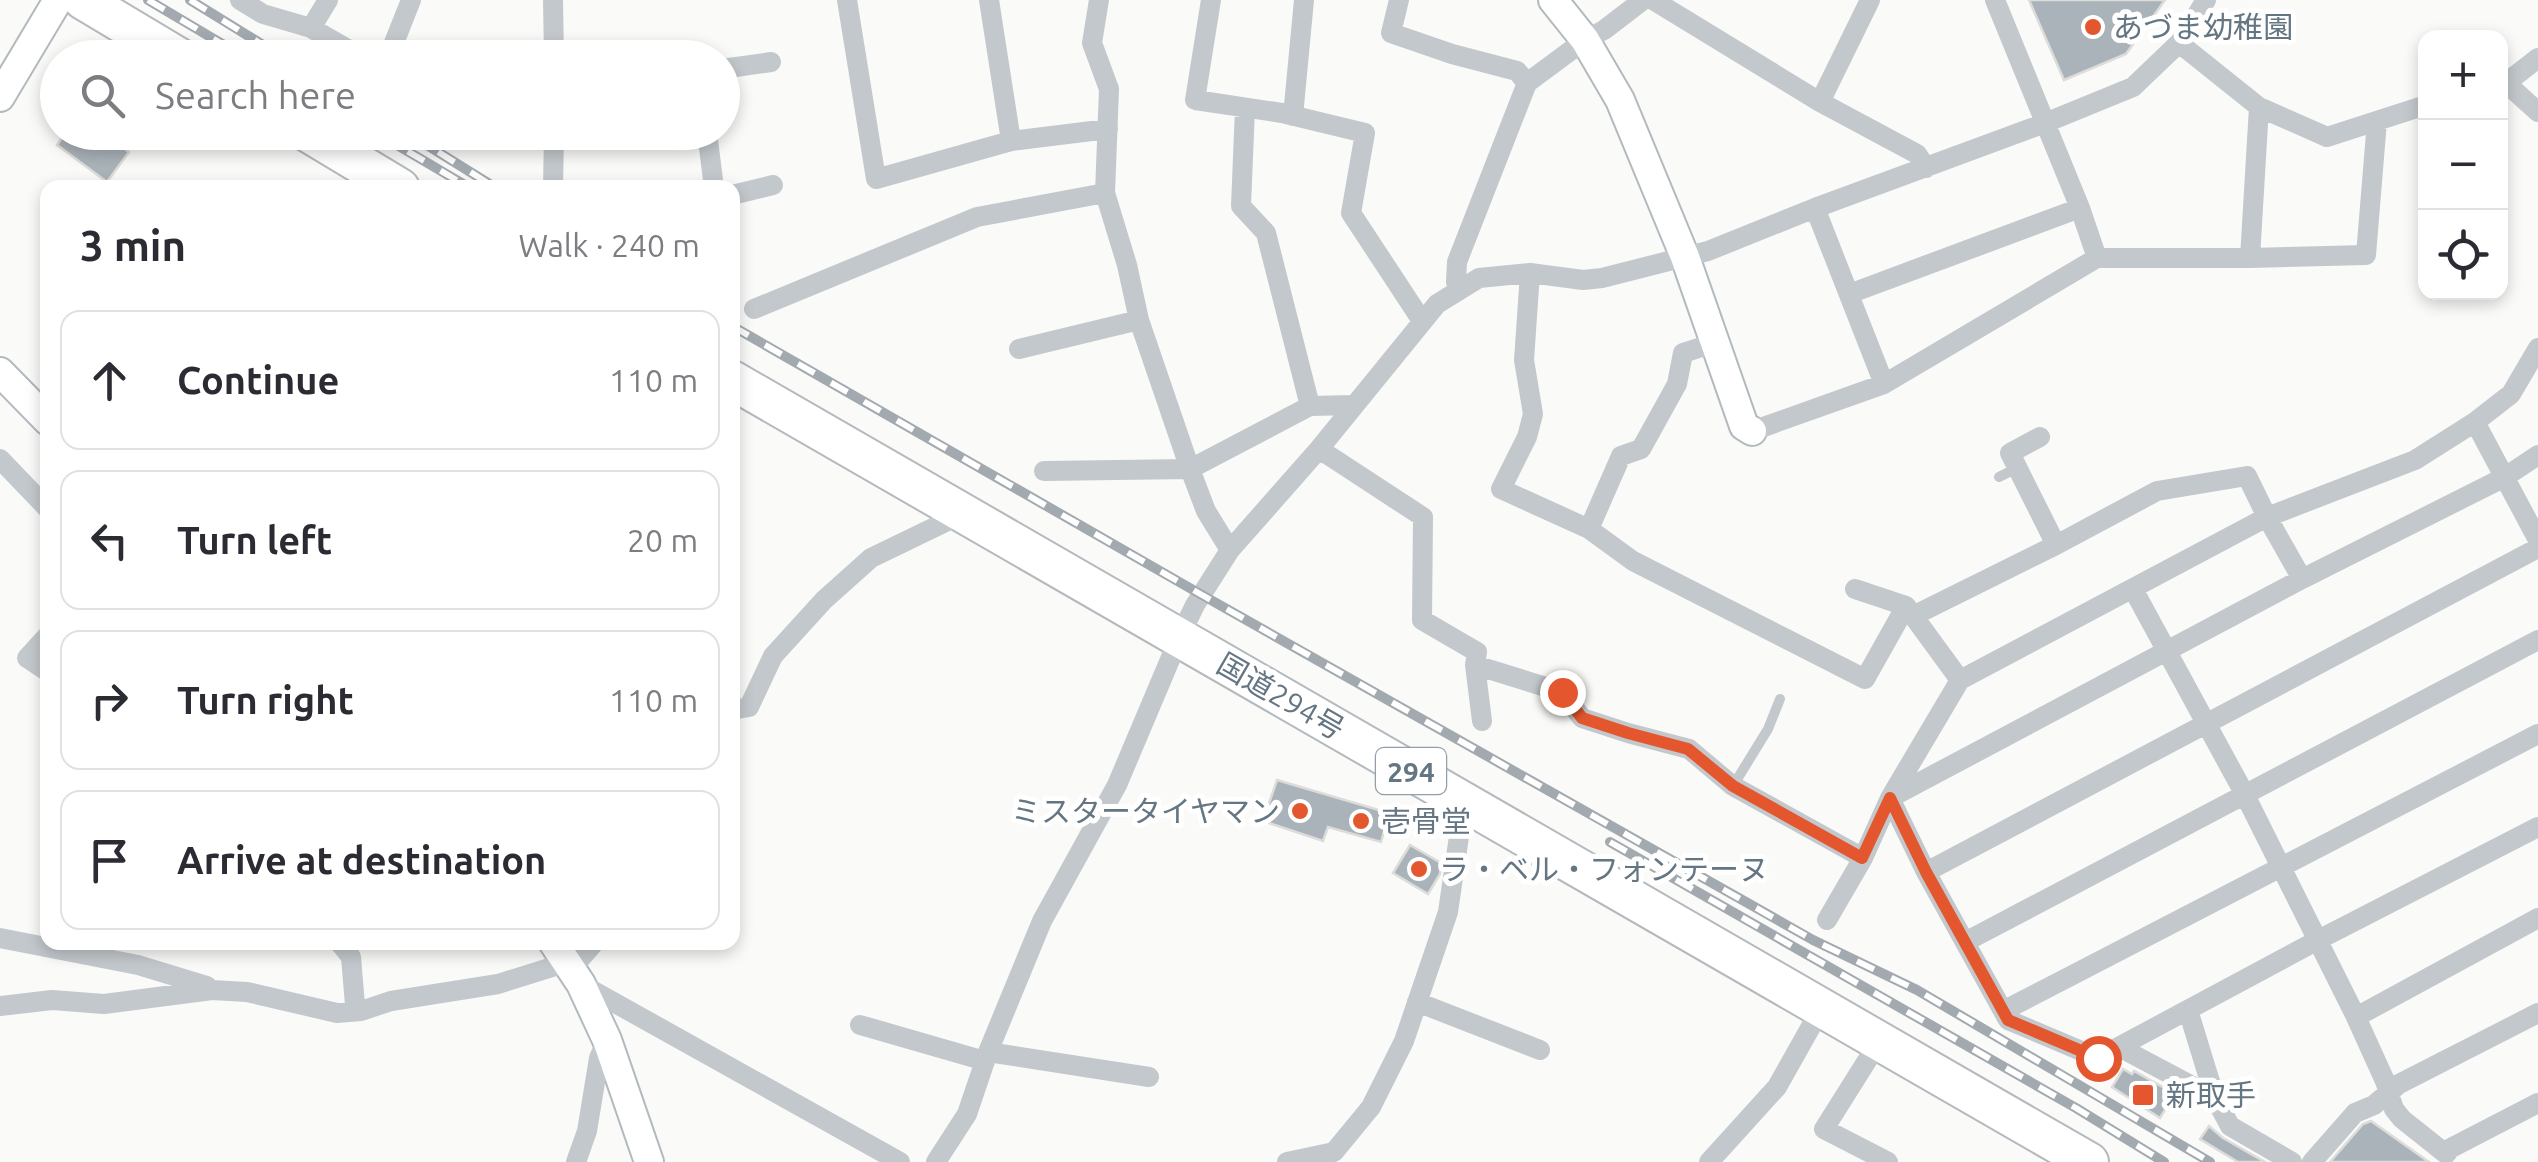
<!DOCTYPE html>
<meta charset="utf-8">
<style>
:root{--surface:#fff;--page:#f7f7f7;--text:#2b2b33;--muted:#7c7c81;--line:#e1e1e2}
body{margin:0;font-family:Ubuntu,"Noto Sans JP",sans-serif;background:var(--page);color:var(--text)}
.controls{position:absolute;right:30px;top:30px;display:grid;overflow:hidden;border-radius:20px;box-shadow:0 5px 15px #0003}
.controls button{width:90px;height:90px;display:grid;place-items:center;padding:0;border:0;border-bottom:2px solid var(--line);background:var(--surface);color:var(--text);font:50px sans-serif}
.stop{position:absolute;width:30px;height:30px;margin:-22px;border:8px solid #e4572e;border-radius:50%;background:#fff}
.stop.end{background:#e4572e;border-color:#fff;box-shadow:0 2px 10px #0008}
.list{margin:0;padding:0;list-style:none}
h2{display:flex;justify-content:space-between;align-items:center;height:130px;margin:0;padding:0 40px;font-size:42px}
h2 small{font-size:32px;font-weight:400;color:var(--muted)}
.list li{display:grid;grid-template-columns:65px 1fr auto;gap:30px;align-items:center;box-sizing:border-box;height:140px;margin:0 20px 20px;padding:0 20px;border:2px solid var(--line);border-radius:20px}
.list b{display:block;font-size:38px;white-space:nowrap}
.list em{font-size:32px;font-style:normal;color:var(--muted)}
.icon{flex:none;width:55px;height:55px;fill:none;stroke:currentColor;stroke-width:2;stroke-linecap:round;stroke-linejoin:round}
.map{position:relative;flex:none;width:2538px;height:1162px;overflow:hidden}
.search{position:absolute;background:var(--surface);box-shadow:0 5px 15px #0003;left:40px;top:40px;width:700px;height:110px;display:flex;align-items:center;gap:25px;box-sizing:border-box;padding:0 35px;border-radius:55px;color:var(--muted);font-size:38px}
.panel{position:absolute;background:var(--surface);box-shadow:0 5px 15px #0003;left:40px;top:180px;width:700px;height:770px;border-radius:20px}
.map>svg:first-child{display:block}
.building{fill:#aab3b9;stroke:#dcdcda;stroke-width:2.5}
.lines{fill:none;stroke-linecap:round;stroke-linejoin:round}
.secondary-casing{stroke:#b3babf;stroke-width:32}
.highway-casing{stroke:#b4b9bd;stroke-width:42}
.lane{stroke:#c3c8cc;stroke-width:10}
.street{stroke:#c3c8cc;stroke-width:20}
.secondary{stroke:#fff;stroke-width:28}
.highway{stroke:#fff;stroke-width:38}
.rail-casing{stroke:#a2aab0;stroke-width:10}
.rail{stroke:#fff;stroke-width:6;stroke-dasharray:19;stroke-linecap:butt}
.route{stroke:#e4572e;stroke-width:12}
.poi-dot{fill:#e4572e;stroke:#fff;stroke-width:4}
.labels{text-anchor:middle;dominant-baseline:central;stroke-width:10;stroke-linejoin:round;paint-order:stroke}
.shield{fill:#fff;stroke:#939fa8;stroke-width:2.5}
.shield-label{font-size:28px;font-weight:bold;fill:#657683}
.poi-label{font-size:30px;fill:#657683;stroke:#fff;text-anchor:start}
.street-label{font-size:30px;fill:#657683;stroke:#fff}
</style>
<div class="map">
<svg width="2538" height="1162" viewBox="0 0 2538 1162">
<rect width="100%" height="100%" fill="#fafaf8"/>
<path class="building" d="M2029 0H2165L2126 54 2064 80Z
M66 132H102L129 152 107 182 57 145Z
M1277 780 1389 813 1381 842 1328 827 1323 841 1263 821Z
M1410 845 1441 863 1440 874 1428 894 1393 873Z
M2123 1069 2132 1074 2134 1071 2175 1094 2160 1118 2112 1087Z
M2371 1121 2429 1162H2330L2363 1124Z
M2209 1126 2223 1138 2265 1162H2238L2200 1139Z"/>
<g class="lines">
<defs>
<path id="secondary" d="M1553 0 1585 40 1620 100 1685 257 1744 426 1752 431
M0 97 58 0
M0 372 48 421
M553 942 581 984 607 1040 649 1162"/>
<path id="highway" d="M83 0 180 58
M307 132 400 188
M732 380 2089 1162"/>
</defs>
<use href="#secondary" class="secondary-casing"/>
<use href="#highway" class="highway-casing"/>
<path class="lane" d="M1999 477 2017 468
M1733 786 1768 729 1780 699"/>
<path class="street" d="M240 0 263 14 311 28 328 0
M553 0 554 58
M847 0 876 179 1011 141 1108 129
M989 0 1011 141
M1099 0 1092 43 1109 89 1105 193 1127 265 1139 320 1190 469 1206 511 1230 550
M1211 0 1195 100 1282 113 1365 133 1351 213 1422 321
M1399 0 1391 33 1452 54 1517 71 1527 83
M1653 0 1820 102 1917 154 1926 168
M311 28 363 58
M2179 43 2259 107 2327 137 2426 105
M388 58 411 0
M722 69 771 62
M2506 83 2538 112
M2500 84 2506 83 2538 58
M1820 102 1870 0
M1245 108 1241 206 1266 233 1310 406 1354 405
M1293 116 1304 0
M707 132 714 188
M553 188 554 132
M732 195 773 185
M1815 208 1884 384 2097 258 2080 208 1995 0
M2097 258H2250L2366 255 2377 121
M2250 258 2259 107
M1530 273 1524 360 1533 414 1527 437 1501 489 1589 529 1633 561 1865 679 1906 606
M1459 289 1456 282 1457 262 1527 83 1585 40 1604 30 1643 0
M1849 294 2080 208
M754 309 977 217 1105 193
M1019 349 1139 320
M2475 422 2538 540
M1752 431 1884 384
M2040 437 2010 453 2056 545 2157 491 2247 476 2267 517 2302 579
M1319 449 1423 517 1422 620 1477 652 1475 665 1482 721
M0 459 48 509
M1044 471 1190 469 1310 406
M1589 529 1621 456 1641 449 1677 384 1683 353 1714 343
M1855 589 1906 606 1960 680 1890 798 1926 872 2008 1020 2098 1058 2318 940 2538 827
M2133 589 2244 793 2356 1017 2385 1081 2394 1109 2402 1119 2446 1154 2451 1148 2538 1103
M1915 615 2056 545
M48 635 27 658 48 672
M1475 665 1562 692 1582 718 1628 733 1689 749 1733 786 1863 858
M1960 680 2267 517 2415 460 2475 422 2511 394 2538 348
M732 710 749 707 773 656 824 600 871 558 964 513
M1926 872 2538 548
M1827 920 1863 858 1890 798 2302 579 2505 477 2538 455
M0 938 138 965 207 986
M339 942 351 957 355 1005 361 1011
M1965 942 2538 640
M581 984 900 1162
M1417 1002 1540 1050
M0 1006 52 1000 104 1004 212 990 247 992 337 1013 361 1011 391 1001 498 984 581 958 595 942
M2188 1010 2215 1098
M2003 1011 2538 734
M2356 1017 2538 918
M860 1025 985 1061
M1880 1040 1824 1129 1888 1162
M2119 1047 2215 1098 2230 1126 2292 1162
M988 1052 1149 1077
M576 1162 587 1131 599 1058 607 1040
M936 1162 967 1114 988 1052 1042 921 1117 785 1180 636 1195 605 1230 550 1319 449 1437 304 1479 278 1530 273 1583 280 1602 278 1708 251 1815 208 2045 123 2133 87 2179 43 2206 0
M1287 1162 1334 1152 1371 1107 1404 1041 1448 912 1464 802
M1709 1162 1777 1087 1822 1007
M2312 1162 2355 1113 2374 1105 2399 1084 2538 1013"/>
<use href="#secondary" class="secondary"/>
<use href="#highway" class="highway"/>
<defs>
<path id="rail" d="M148 0 246 58
M190 0 284 58
M375 132 470 188
M406 132 496 188
M732 326 1202 595 1813 940 1917 990 2210 1162
M1610 842 2076 1108 2164 1162"/>
</defs>
<use href="#rail" class="rail-casing"/>
<use href="#rail" class="rail"/>
</g>
<g class="lines">
<path class="route" d="M1562 692 1582 718 1628 733 1688 749 1733 786 1862 858 1890 798 1926 872 2008 1020 2098 1058"/>
</g>
<g class="poi-dot">
<circle cx="2093" cy="27" r="10"/>
<circle cx="1300" cy="811" r="10"/>
<circle cx="1361" cy="821" r="10"/>
<circle cx="1419" cy="869" r="10"/>
<rect x="2131" y="1083" width="24" height="24" rx="5"/>
</g>
<g class="labels">
<rect class="shield" x="1376" y="748" width="70" height="46" rx="8"/>
<g class="shield-label">
<text x="1411" y="771">294</text>
</g>
<g class="poi-label">
<text x="2113" y="27">あづま幼稚園</text>
<text x="1280" y="811" text-anchor="end">ミスタータイヤマン</text>
<text x="1381" y="821">壱骨堂</text>
<text x="1439" y="869">ラ・ベル・フォンテーヌ</text>
<text x="2166" y="1095">新取手</text>
</g>
<g class="street-label">
<text transform="translate(1281 696) rotate(30)">国道294号</text>
</g>
</g>
</svg>
<div class="controls">
<button>+</button>
<button>−</button>
<button><svg class="icon" aria-label="locate" viewBox="0 0 24 24"><circle cx="12" cy="12" r="6"/><path d="M12 2v4M12 18v4M2 12h4M18 12h4"/></svg></button>
</div>
<div class="stop" style="left:2098px;top:1058px"></div>
<div class="stop end" style="left:1562px;top:692px"></div>
<div class="search"><svg class="icon" aria-label="search" viewBox="0 0 24 24"><circle cx="10" cy="10" r="6"/><path d="M15 15l6 6"/></svg>Search here</div>
<section class="panel">
<h2>3 min<small>Walk · 240 m</small></h2>
<ul class="list">
<li><svg class="icon" aria-label="ahead" viewBox="0 0 24 24"><path d="M12 20V5M6 11l6-6 6 6"/></svg><div><b>Continue</b></div><em>110 m</em></li>
<li><svg class="icon" aria-label="left" viewBox="0 0 24 24"><path d="M17 20v-9H6M10 6l-5 5 5 5"/></svg><div><b>Turn left</b></div><em>20 m</em></li>
<li><svg class="icon" aria-label="right" viewBox="0 0 24 24"><path d="M7 20v-9h11M14 6l5 5-5 5"/></svg><div><b>Turn right</b></div><em>110 m</em></li>
<li><svg class="icon" aria-label="arrive" viewBox="0 0 24 24"><path d="M6 21V4h12l-3 4 3 4H6"/></svg><div><b>Arrive at destination</b></div></li>
</ul>
</section>
</div>
